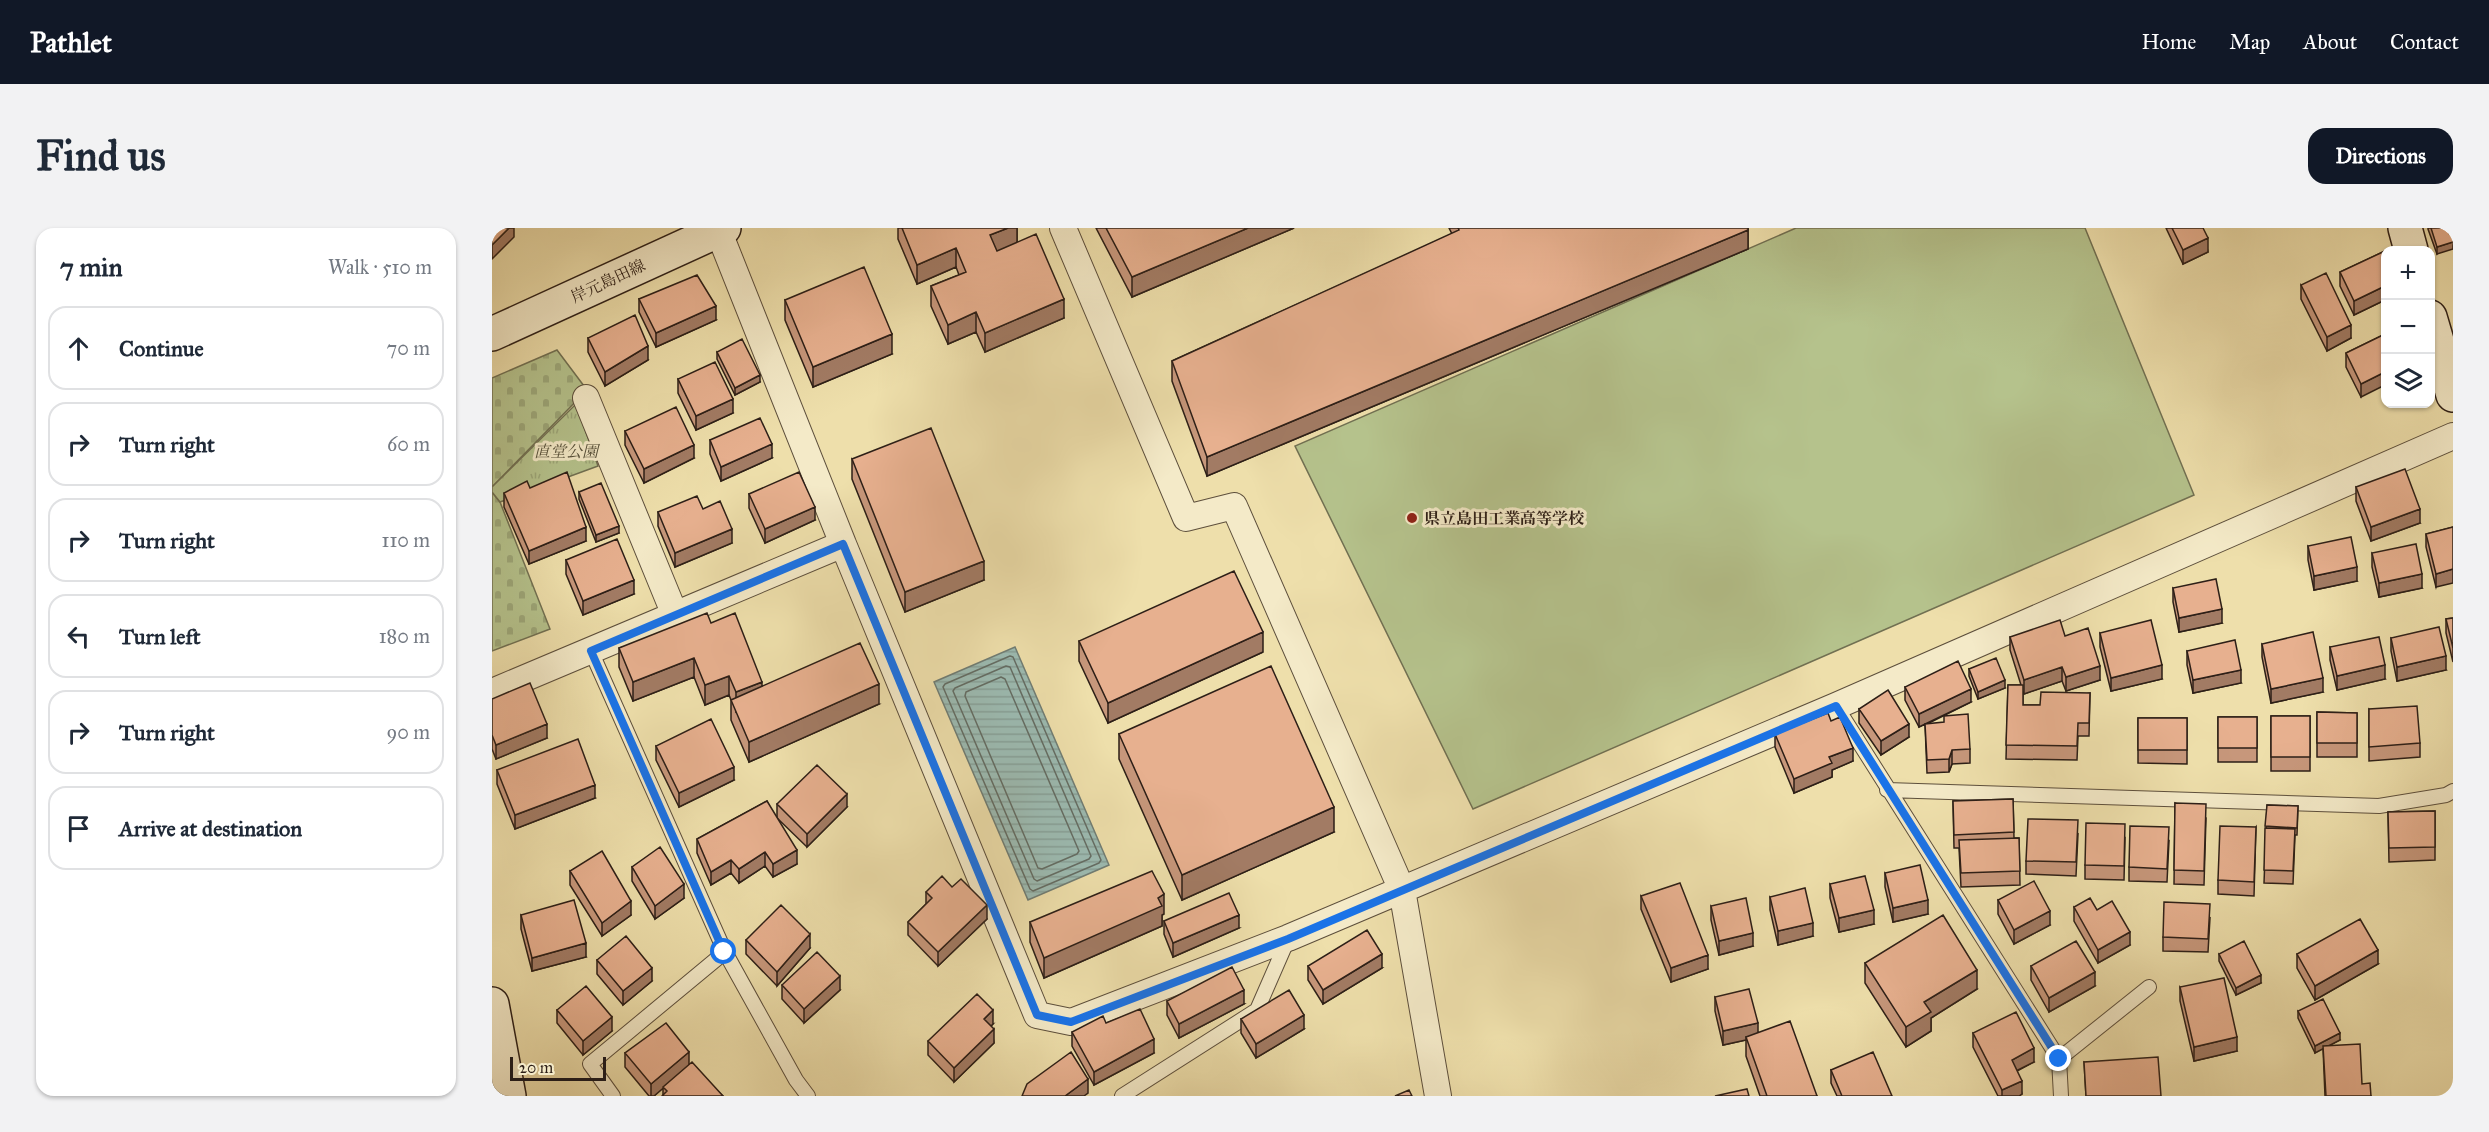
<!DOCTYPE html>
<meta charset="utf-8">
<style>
:root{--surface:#fff;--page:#f2f2f3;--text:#1f2937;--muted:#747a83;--line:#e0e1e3;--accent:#111827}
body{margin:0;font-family:"IM FELL Great Primer","Noto Serif JP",serif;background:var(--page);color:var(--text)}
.controls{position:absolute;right:18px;top:18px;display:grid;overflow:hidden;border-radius:12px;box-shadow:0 2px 4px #0004}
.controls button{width:54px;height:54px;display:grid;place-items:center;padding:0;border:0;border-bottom:2px solid var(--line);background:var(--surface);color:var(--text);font:30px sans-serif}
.scale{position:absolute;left:18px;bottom:15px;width:96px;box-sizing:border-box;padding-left:6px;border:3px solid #2d1f17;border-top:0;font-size:16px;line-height:21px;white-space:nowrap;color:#2d1f17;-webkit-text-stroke:4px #f4eac8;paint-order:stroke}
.stop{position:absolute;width:18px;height:18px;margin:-14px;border:4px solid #1a73e8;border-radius:50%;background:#fff}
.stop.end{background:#1a73e8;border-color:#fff;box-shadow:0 2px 6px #0008}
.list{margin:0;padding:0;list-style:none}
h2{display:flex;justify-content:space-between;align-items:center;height:78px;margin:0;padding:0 24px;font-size:26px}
h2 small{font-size:20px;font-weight:400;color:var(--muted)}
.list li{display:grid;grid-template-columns:39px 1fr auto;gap:18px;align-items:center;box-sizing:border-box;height:84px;margin:0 12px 12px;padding:0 12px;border:2px solid var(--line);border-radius:18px}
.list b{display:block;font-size:22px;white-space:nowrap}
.list em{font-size:20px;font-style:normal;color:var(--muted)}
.icon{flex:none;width:33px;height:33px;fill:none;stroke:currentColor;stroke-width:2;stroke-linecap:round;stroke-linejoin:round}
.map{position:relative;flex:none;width:1961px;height:868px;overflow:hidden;border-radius:18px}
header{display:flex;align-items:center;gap:36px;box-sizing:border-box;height:84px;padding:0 30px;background:var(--accent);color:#fff}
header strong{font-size:28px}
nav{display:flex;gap:33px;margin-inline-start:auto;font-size:21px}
.intro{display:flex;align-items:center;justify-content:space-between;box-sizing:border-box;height:144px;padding:0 36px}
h1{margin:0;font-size:42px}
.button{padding:15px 27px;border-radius:18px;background:var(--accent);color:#fff;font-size:21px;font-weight:700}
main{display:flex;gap:36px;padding:0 36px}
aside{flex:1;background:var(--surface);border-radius:18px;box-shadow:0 2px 4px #0004}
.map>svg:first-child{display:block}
.cemetery{fill:url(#cemetery-stones);stroke:#717052;stroke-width:1.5}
.park{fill:url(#park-tufts);stroke:#717052;stroke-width:1.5}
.pitch{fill:#b5c28c;stroke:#717052;stroke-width:1.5}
.water{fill:url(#water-rules);stroke:#707d74;stroke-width:1.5}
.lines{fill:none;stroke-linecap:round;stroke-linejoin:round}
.shore{stroke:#646d64;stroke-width:1.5}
.lane-casing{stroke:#5d4f3c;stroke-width:16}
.street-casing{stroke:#5d4f3c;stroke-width:28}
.secondary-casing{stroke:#2d1f17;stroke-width:36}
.lane{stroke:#f4eac8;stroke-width:14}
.street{stroke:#f4eac8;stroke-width:26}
.secondary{stroke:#f4eac8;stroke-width:33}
.wall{fill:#c7977b;stroke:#2d1f17;stroke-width:1.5}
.shaded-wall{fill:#a27b64;stroke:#2d1f17;stroke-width:1.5}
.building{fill:#e7b08f;stroke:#2d1f17;stroke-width:1.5}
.route{stroke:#1a73e8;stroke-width:8}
.poi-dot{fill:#8f2418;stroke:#f4eac8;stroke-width:2}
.labels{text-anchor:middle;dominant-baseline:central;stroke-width:6;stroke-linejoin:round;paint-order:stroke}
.street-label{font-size:16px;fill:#2d1f17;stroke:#f4eac8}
.park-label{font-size:16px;font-style:italic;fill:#56503a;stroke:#f4eac8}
.poi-label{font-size:16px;font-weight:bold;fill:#2d1f17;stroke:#f4eac8;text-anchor:start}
</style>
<header>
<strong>Pathlet</strong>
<nav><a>Home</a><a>Map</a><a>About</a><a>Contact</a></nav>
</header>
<div class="intro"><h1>Find us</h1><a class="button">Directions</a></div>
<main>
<aside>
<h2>7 min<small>Walk · 510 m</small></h2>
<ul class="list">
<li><svg class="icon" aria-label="ahead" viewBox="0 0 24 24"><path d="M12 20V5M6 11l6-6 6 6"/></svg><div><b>Continue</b></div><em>70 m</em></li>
<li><svg class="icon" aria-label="right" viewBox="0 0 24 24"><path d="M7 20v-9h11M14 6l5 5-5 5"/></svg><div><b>Turn right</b></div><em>60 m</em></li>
<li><svg class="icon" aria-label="right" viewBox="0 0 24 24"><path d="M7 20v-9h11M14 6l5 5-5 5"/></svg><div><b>Turn right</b></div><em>110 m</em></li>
<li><svg class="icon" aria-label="left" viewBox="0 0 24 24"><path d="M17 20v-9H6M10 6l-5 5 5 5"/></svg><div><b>Turn left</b></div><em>180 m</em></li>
<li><svg class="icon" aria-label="right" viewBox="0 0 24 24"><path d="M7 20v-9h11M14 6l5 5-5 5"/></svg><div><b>Turn right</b></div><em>90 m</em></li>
<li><svg class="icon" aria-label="arrive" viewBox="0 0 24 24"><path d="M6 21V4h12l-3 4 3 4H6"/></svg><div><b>Arrive at destination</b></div></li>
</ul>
</aside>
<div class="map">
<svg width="1961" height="868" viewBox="0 0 1961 868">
<defs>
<pattern id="cemetery-stones" width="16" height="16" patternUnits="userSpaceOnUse" patternTransform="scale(1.5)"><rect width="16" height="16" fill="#b5c28c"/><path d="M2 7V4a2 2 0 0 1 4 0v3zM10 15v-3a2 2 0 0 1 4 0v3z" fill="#9ca678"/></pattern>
<pattern id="park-tufts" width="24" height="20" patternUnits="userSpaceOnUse" patternTransform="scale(1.5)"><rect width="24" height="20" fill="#b5c28c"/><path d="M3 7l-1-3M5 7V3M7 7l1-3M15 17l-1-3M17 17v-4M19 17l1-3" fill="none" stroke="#9ca678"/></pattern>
<pattern id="water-rules" width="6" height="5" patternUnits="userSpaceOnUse" patternTransform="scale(1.5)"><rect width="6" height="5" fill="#9cbbb2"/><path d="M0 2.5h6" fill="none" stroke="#87a098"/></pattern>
</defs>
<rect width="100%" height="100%" fill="#eedfab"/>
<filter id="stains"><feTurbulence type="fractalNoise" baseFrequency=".00333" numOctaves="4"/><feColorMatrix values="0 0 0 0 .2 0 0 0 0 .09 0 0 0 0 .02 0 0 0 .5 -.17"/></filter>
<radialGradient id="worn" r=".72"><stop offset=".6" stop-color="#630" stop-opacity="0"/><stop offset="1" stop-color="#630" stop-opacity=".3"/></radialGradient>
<path class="cemetery" d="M65 122 95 162 0 259V150Z
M0 264 8 274 58 401 0 423Z"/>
<path class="park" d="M84 176 106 238 8 274 0 264V259Z"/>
<path class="pitch" d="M1304 0H1593L1702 267 981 581 803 218Z"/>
<path class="water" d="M523 419 617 637 536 672 442 454Z"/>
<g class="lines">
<path class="shore" d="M518 428 521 429 609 632 607 635 541 663 538 661 451 459 453 456Z
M514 438 518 439 599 628 597 631 545 653 542 651 461 463 463 460Z
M509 449 513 451 587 623 585 626 550 641 546 640 473 468 474 464Z"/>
<defs>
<path id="lane" d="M99 423 233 724 304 852 316 868
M1344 478 1567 831 1569 868
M1395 562 1887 578 1954 567 1961 563
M1567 831 1657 759
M121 868 98 836 233 724
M630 868 765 782 796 711"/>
<path id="street" d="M571 0 694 290 742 278 910 662 946 868
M94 170 183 387
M351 316 545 787 579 794 796 710 1344 478 1961 208
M0 464 351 316 226 2"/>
<path id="secondary" d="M1913 0 1919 22
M1938 89 1961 167
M0 106 232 0
M0 776 17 868"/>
</defs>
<use href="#lane" class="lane-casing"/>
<use href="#street" class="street-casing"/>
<use href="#secondary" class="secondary-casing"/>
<use href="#lane" class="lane"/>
<use href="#street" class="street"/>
<use href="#secondary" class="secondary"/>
</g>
<path class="wall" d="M406 0H525V15L572 90 493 124 484 104 456 116 439 78V58L467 47 464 39 425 56 406 11Z
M604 0H802L640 69Z
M957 0H1256V21L715 248 680 153V133L960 6Z
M1674 0H1711L1716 24 1691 36Z
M1936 0H1961L1945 26 1936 1Z
M1893 23V72L1862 87 1848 58V44Z
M1809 57 1859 110 1835 123 1809 71Z
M147 71 224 92 164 119 147 84Z
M293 72 400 126 321 159 293 92Z
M1893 106 1869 169 1854 139V125Z
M96 110 156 132 113 158 96 124Z
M225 124 268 154 243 167 225 131Z
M186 151 241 185 204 202 186 165Z
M133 203 202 230 152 255 133 217Z
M218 212 280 230 229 253 218 226Z
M360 231 492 352 413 384 360 251Z
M1864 259 1928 295 1879 313 1864 273Z
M38 260 94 313 37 336 12 279V265Z
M87 264 127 305 104 314 87 271Z
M257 266 323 292 273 315 257 280Z
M211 281 240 315 183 339 166 298V284Z
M1961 299 1944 359 1934 319V306Z
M1816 318 1865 353 1822 362 1816 332Z
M1880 325 1930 360 1887 369 1880 339Z
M74 332 142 366 91 387 74 346Z
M1681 360 1730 395 1687 404 1681 374Z
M1961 390V434L1954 405V391Z
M219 395 270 458 387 476 257 534 239 492V472L237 467 213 477 202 449 141 473 127 439V420Z
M1608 405 1670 451 1619 463 1608 419Z
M1573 408 1608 452 1574 463 1570 453 1532 466 1531 463V477H1548L1598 465 1597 508H1586L1585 532 1514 531 1516 457H1529L1518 422V409Z
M1899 410 1954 442 1905 453 1899 423Z
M587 413 771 424 616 495 587 433Z
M1770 416 1831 464 1779 475 1770 429Z
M1838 419 1893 451 1845 462 1838 432Z
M1695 423 1749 455 1701 465 1695 437Z
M1477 441 1513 460 1486 471 1477 448Z
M1413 459 1479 474 1435 496 1478 521V535L1460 536 1457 544 1435 545 1433 496 1427 499 1413 472Z
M0 471 55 510 4 531 0 521Z
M1367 481 1417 509 1389 527 1367 495Z
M1877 481 1928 515V529L1877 533Z
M1825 484 1865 485V529H1825Z
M1779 488H1818V543H1779Z
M1726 489H1765V534H1726Z
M1646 490H1695V536L1646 535Z
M1339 493 1361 533 1340 542V549L1302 565 1283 519V506Z
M627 506 842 604 690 672 627 531Z
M164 518 242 552 187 579 164 532Z
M5 542 103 570 23 601 5 556Z
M1521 571 1522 610H1527L1528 657 1469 659 1467 620H1462L1461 573Z
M275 573 305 636 281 649 273 638 247 655 239 645 219 657 205 625V611Z
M1683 575 1714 590 1712 657 1682 656Z
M285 576 355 579 315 619 285 590Z
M1775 577 1806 578 1805 607H1803L1801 656 1772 655Z
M1943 583V632L1897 634 1896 584Z
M1764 599 1762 668 1726 666V652Z
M1586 606 1584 648 1534 646V633Z
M1633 610 1632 652 1593 651V637Z
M1677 613 1675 654 1637 653V639Z
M140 639 192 670 163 691 140 653Z
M78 643 139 687 110 708 78 657Z
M1393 645 1436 686 1401 694 1393 659Z
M1338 656 1382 696 1347 704 1338 670Z
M460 659 495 691 446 738 416 707V694L434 676V664Z
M1149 668 1216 741 1179 754 1149 681Z
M1278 669 1321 708 1286 717 1278 682Z
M1506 672 1558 697 1522 716 1506 686Z
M1219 678 1261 718 1227 727 1219 692Z
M1582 679 1638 717 1606 735 1582 693Z
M672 686 670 687V698L552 750 538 714V694Z
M29 687 94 729 40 743 29 701Z
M1718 690 1716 724 1671 723V709Z
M672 693 747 700 681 729 672 706Z
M254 712 318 720 285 758 254 726Z
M1727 726 1769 755 1744 767 1727 733Z
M1805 726 1886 736 1823 772 1805 740Z
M105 732 160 753 131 777 105 746Z
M1373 735 1485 761 1439 790V803L1414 819 1373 755Z
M816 738 890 740 831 776 816 752Z
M1539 738 1603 758 1557 784 1539 752Z
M290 757 348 762 312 795 290 771Z
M1688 759 1745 823 1702 833 1688 773Z
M1223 769 1266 804 1325 868H1268L1254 828V812L1231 817 1223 783Z
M675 773 752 776 687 810 675 787Z
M65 782 120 803 91 827 65 795Z
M1806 783 1848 812 1836 818 1870 856 1879 868H1833L1831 820 1823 825 1806 790Z
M749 791 812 801 764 830 749 805Z
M614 795 662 825 602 857 580 818V804Z
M501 796 499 798 502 815 462 854 436 827V813Z
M1481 805 1542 834 1525 843 1530 866 1527 868H1506L1481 819Z
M133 825 197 836 231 868 171 867V860L162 868H157L133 839Z
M1592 834 1669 868H1594Z
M1339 842 1400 868H1345L1339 855Z"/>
<path class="shaded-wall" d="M17 0H22V9L0 31V17Z
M516 0H525V16L498 27V7Z
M756 0H802L640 69V49Z
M1256 2V21L715 248V229Z
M1716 10V24L1691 36V22Z
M1961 14V21L1945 26V19Z
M464 20V39L425 56V37Z
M1893 58V72L1862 87V73Z
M572 71V90L493 124V105Z
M224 78V92L164 119V105Z
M484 84V104L456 116V97Z
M1859 97V110L1835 123V109Z
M400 106V126L321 159V139Z
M156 118V132L113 158V144Z
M1893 144V157L1869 169V156Z
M268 147V154L243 167V160Z
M241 171V185L204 202V188Z
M280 216V230L229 253V239Z
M202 217V230L152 255V241Z
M323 279V292L273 315V301Z
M1928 281V295L1879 313V299Z
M127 298V305L104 314V307Z
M94 299V313L37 336V323Z
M240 301V315L183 339V325Z
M492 333V352L413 384V364Z
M1865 339V353L1822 362V348Z
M1961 341V355L1944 359V346Z
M1930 346V360L1887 369V355Z
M142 352V366L91 387V373Z
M1730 381V395L1687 404V390Z
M771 404V424L616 495V475Z
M1954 428V442L1905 453V439Z
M202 430V449L141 473V454Z
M1670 437V451L1619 463V450Z
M1893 437V451L1845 462V448Z
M1608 438V452L1574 463V449Z
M1570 439V453L1532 466V452Z
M1749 442V455L1701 465V452Z
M237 448V467L213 477V457Z
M1831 450V464L1779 475V461Z
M1513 452V460L1486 471V464Z
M270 454V473L244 484V464Z
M387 456V476L257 534V514Z
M1479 461V474L1427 499V486Z
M55 496V510L4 531V517Z
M1417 496V509L1389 527V513Z
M1361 520V533L1340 542V549L1302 565V551L1337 529Z
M1460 522V536L1457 544V531Z
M242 539V552L187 579V565Z
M103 557V570L23 601V587Z
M355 566V579L315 619V606Z
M842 579V604L690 672V647Z
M305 622V636L281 649V636Z
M273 624V638L247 655V641Z
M239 632V645L219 657V644Z
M192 656V670L163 691V678Z
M672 666V686L670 687V698L552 750V730L666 670Z
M1436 672V686L1401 694V680Z
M139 673V687L110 708V695Z
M495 677V691L446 738V724Z
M1382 682V696L1347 704V690Z
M1558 683V697L1522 716V702Z
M747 687V700L681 729V715Z
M1321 695V708L1286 717V703Z
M1638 704V717L1606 735V722Z
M1261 705V718L1227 727V713Z
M318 706V720L285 758V744Z
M94 715V729L40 743V730Z
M1886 722V736L1823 772V758Z
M890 726V740L831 776V762Z
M1216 727V741L1179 754V740Z
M160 740V753L131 777V763Z
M1485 742V761L1439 790V803L1414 819V799L1432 774Z
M1603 744V758L1557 784V770Z
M1769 747V755L1744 767V760Z
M348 748V762L312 795V781Z
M752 762V776L687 810V796Z
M501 782V796L492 805V791Z
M812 787V801L764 830V816Z
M120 789V803L91 827V813Z
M1266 795V809H1254V812L1231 817V803Z
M502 801V815L462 854V840Z
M1848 805V812L1823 825V818Z
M1745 809V823L1702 833V819Z
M662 811V825L602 857V844Z
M1542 820V834L1520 845V832Z
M197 824V838L162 868H159V856Z
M596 851V865L592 868H573Z
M1530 853V866L1527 868H1510V862Z"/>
<path class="building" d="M0 0H17L0 17Z
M410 0H516L498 7 505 23 544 6 572 71 493 105 484 84 456 97 439 58 474 44 464 20 425 37Z
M614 0H756L640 49Z
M966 0H1256V2L715 229 680 133 967 2Z
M1680 0H1711L1716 10 1691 22Z
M1939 0H1961V14L1945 19Z
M1893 23V58L1862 73 1848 44Z
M372 39 400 106 321 139 293 72Z
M1834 45 1859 97 1835 109 1809 57Z
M205 47 224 78 164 105 147 71Z
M143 87 156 118 113 144 96 110Z
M1893 106V144L1869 156 1854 125Z
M250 111 268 147 243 160 225 124Z
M223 134 241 171 204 188 186 151Z
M184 179 202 217 152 241 133 203Z
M268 190 280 216 229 239 218 212Z
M439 200 492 333 413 364 360 231Z
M1913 241 1928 281 1879 299 1864 259Z
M75 244 94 299 37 323 12 265 35 253 38 260Z
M307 244 323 279 273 301 257 266Z
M109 255 127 298 104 307 87 264Z
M205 268 211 281 228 273 240 301 183 325 166 284Z
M1961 299V341L1944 346 1934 306Z
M1859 309 1865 339 1822 348 1816 318Z
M125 311 142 352 91 373 74 332Z
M1924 316 1930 346 1887 355 1880 325Z
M742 343 771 404 616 475 587 413Z
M1724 351 1730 381 1687 390 1681 360Z
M215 385 219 395 243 385 270 454 244 464 237 448 213 457 202 430 141 454 127 420Z
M1961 390V420L1954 391Z
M1568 392 1573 408 1596 400 1608 438 1574 449 1570 439 1532 452 1518 409Z
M1659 392 1670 437 1619 450 1608 405Z
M1947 399 1954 428 1905 439 1899 410Z
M1821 404 1831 450 1779 461 1770 416Z
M1887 409 1893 437 1845 448 1838 419Z
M1743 412 1749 442 1701 452 1695 423Z
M368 415 387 456 257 514 239 472Z
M1504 430 1513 452 1486 464 1477 441Z
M1466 433 1479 461 1427 486 1413 459Z
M779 438 842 579 690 647 627 506Z
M38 455 55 496 4 517 0 507V471Z
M1516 457H1531V477H1548L1549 464 1598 465 1597 495H1586L1585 518 1514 517Z
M1396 462 1417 496 1389 513 1367 481Z
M1925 478 1928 515 1877 519V481Z
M1825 484 1865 485V515H1825Z
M1336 485 1339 493 1348 489 1361 520 1337 529 1340 535 1302 551 1283 506Z
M1476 486 1478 521 1460 522 1457 531 1435 532 1433 496 1452 494V488Z
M1779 488H1818V529H1779Z
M1726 489H1765V520H1726Z
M1646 490H1695V522H1646Z
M219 491 242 539 187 565 164 518Z
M86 511 103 557 23 587 5 542Z
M325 537 355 566 315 606 285 576Z
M1521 571 1522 604 1462 607 1461 573Z
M275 573 305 622 281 636 273 624 247 641 239 632 219 644 205 611Z
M1683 575 1714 576 1712 643 1682 642Z
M1775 577 1806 578 1805 600 1773 598Z
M1943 583V619L1897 620 1896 584Z
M1536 591 1586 592 1584 634 1534 633Z
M1594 595 1633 596 1632 638 1593 637Z
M1638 598 1677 599 1675 641 1637 639Z
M1728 598 1764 599 1762 654 1726 652Z
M1773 600 1803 601 1801 643 1772 642Z
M1527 610 1528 643 1469 645 1467 612Z
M168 619 192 656 163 678 140 639Z
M110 623 139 673 110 695 78 643Z
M1428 637 1436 672 1401 680 1393 645Z
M660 643 672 666 666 670 670 678 552 730 538 694Z
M450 648 460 659 469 651 495 677 446 724 416 694 440 670 434 664Z
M1373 648 1382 682 1347 690 1338 656Z
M1542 653 1558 683 1522 702 1506 672Z
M1188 655 1216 727 1179 740 1149 668Z
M1313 660 1321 695 1286 703 1278 669Z
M737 665 747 687 681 715 672 693Z
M1254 670 1261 705 1227 713 1219 678Z
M1598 670 1605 682 1620 673 1638 704 1606 722 1582 679Z
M82 672 94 715 40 730 29 687Z
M1672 674 1718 676 1716 711 1671 709Z
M289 677 318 706 285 744 254 712Z
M1451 687 1485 742 1432 774 1439 784 1414 799 1373 735Z
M1868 691 1886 722 1823 758 1805 726Z
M875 702 890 726 831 762 816 738Z
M134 708 160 740 131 763 105 732Z
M1584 713 1603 744 1557 770 1539 738Z
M1752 713 1769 747 1744 760 1727 726Z
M325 724 348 748 312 781 290 757Z
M740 739 752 762 687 796 675 773Z
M1732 750 1745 809 1702 819 1688 759Z
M94 758 120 789 91 813 65 782Z
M1257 761 1266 795 1231 803 1223 769Z
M797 762 812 787 764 816 749 791Z
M485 766 501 782 492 791 502 801 462 840 436 813Z
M1831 771 1848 805 1823 818 1806 783Z
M648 781 662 811 602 844 580 804 611 788 614 795Z
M1524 784 1542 820 1520 832 1530 853 1510 862 1481 805Z
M1298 793 1325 868H1275L1254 809Z
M174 795 197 824 159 856 133 825Z
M1868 816 1870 856 1878 855 1879 868H1834L1831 818Z
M579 824 596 851 573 868H530L535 856Z
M1381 824 1400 868H1350L1339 842Z
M1666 829 1669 868H1594L1592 834Z
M200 834 231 868H170L175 863 171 859Z
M1255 861 1257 868H1223Z
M917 862 920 868H903Z"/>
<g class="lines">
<path class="route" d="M232 724 99 423 351 316 545 787 579 794 796 711 1344 478 1567 831"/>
</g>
<circle class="poi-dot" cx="920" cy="290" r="6"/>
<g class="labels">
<g class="street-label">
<text transform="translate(116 53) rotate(-25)">岸元島田線</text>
</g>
<g class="park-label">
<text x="74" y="223">直堂公園</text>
</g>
<g class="poi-label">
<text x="932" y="290">県立島田工業高等学校</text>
</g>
</g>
<rect width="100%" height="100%" filter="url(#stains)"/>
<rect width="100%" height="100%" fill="url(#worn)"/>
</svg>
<div class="controls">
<button>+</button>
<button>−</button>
<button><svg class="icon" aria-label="layers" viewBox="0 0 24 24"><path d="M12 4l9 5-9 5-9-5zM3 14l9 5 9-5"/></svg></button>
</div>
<div class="scale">20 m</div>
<div class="stop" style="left:232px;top:724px"></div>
<div class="stop end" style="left:1567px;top:831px"></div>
</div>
</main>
